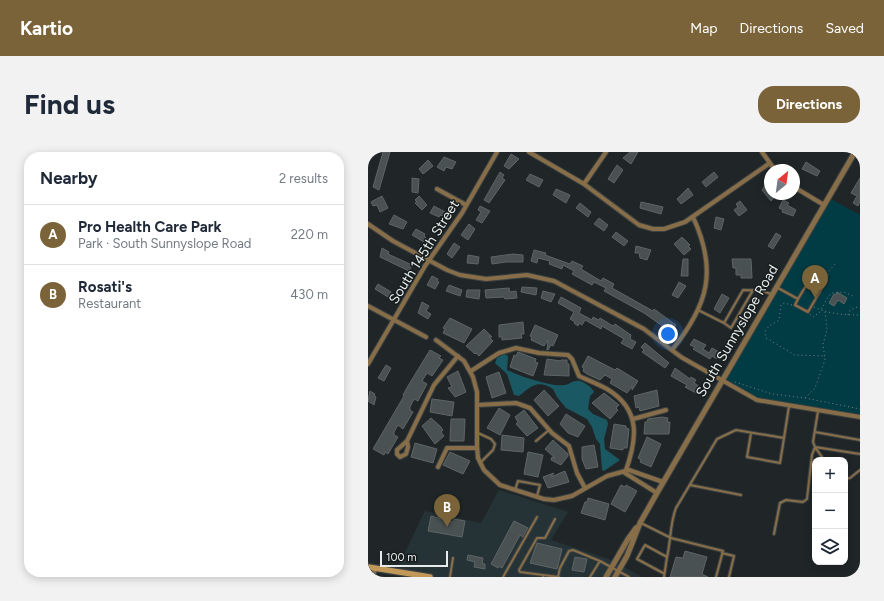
<!DOCTYPE html>
<meta charset="utf-8">
<style>
:root{--surface:#fff;--page:#f2f2f3;--text:#1f2937;--muted:#747a83;--line:#e0e1e3;--accent:#7a6338}
body{margin:0;font-family:Figtree,sans-serif;background:var(--page);color:var(--text)}
.controls{position:absolute;right:12px;bottom:12px;display:grid;overflow:hidden;border-radius:8px;box-shadow:0 2px 10px #0003}
.controls button{width:36px;height:36px;display:grid;place-items:center;padding:0;border:0;border-bottom:1px solid var(--line);background:var(--surface);color:var(--text);font:20px sans-serif}
.compass{position:absolute;left:396px;top:12px;width:36px;height:36px;border-radius:50%;background:var(--surface);box-shadow:0 2px 10px #0003;rotate:29deg}
.scale{position:absolute;left:12px;bottom:10px;width:68px;box-sizing:border-box;padding-left:4px;border:2px solid #e7ebec;border-top:0;font-size:11px;line-height:14px;white-space:nowrap;color:#e7ebec;-webkit-text-stroke:3px #171c1d;paint-order:stroke}
.you{position:absolute;left:300px;top:182px;width:14px;height:14px;margin:-10px;border:3px solid #fff;border-radius:50%;background:#1a73e8;box-shadow:0 0 0 6px #1a73e833}
.badge{display:grid;place-items:center;width:26px;height:26px;border-radius:50%;background:var(--accent);color:#fff;font-size:13px;font-weight:700}
.pin{position:absolute;translate:-50% -33px;filter:drop-shadow(0 1px 2px #0008)}
.pin::after{content:'';position:absolute;top:21px;width:14px;height:12px;background:inherit;clip-path:polygon(0 0,100% 0,50% 100%)}
.list{margin:0;padding:0;list-style:none}
h2{display:flex;justify-content:space-between;align-items:center;height:52px;margin:0;padding:0 16px;font-size:17px}
h2 small{font-size:13px;font-weight:400;color:var(--muted)}
.list li{display:grid;grid-template-columns:26px 1fr auto;gap:12px;align-items:center;box-sizing:border-box;height:60px;padding:0 16px;border-top:1px solid var(--line)}
.list b{display:block;font-size:15px;white-space:nowrap}
.list p{margin:0;font-size:13px;white-space:nowrap;color:var(--muted)}
.list em{font-size:13px;font-style:normal;color:var(--muted)}
.icon{flex:none;width:22px;height:22px;fill:none;stroke:currentColor;stroke-width:2;stroke-linecap:round;stroke-linejoin:round}
.map{position:relative;flex:none;width:492px;height:425px;overflow:hidden;border-radius:16px}
header{display:flex;align-items:center;gap:24px;box-sizing:border-box;height:56px;padding:0 20px;background:var(--accent);color:#fff}
header strong{font-size:19px}
nav{display:flex;gap:22px;margin-inline-start:auto;font-size:14px}
.intro{display:flex;align-items:center;justify-content:space-between;box-sizing:border-box;height:96px;padding:0 24px}
h1{margin:0;font-size:28px}
.button{padding:10px 18px;border-radius:16px;background:var(--accent);color:#fff;font-size:14px;font-weight:700}
main{display:flex;gap:24px;padding:0 24px}
aside{flex:1;background:var(--surface);border-radius:16px;box-shadow:0 2px 10px #0003}
.map>svg:first-child{display:block}
.built{fill:#263336}
.green{fill:#013c45}
.water{fill:#1a5964}
.building{fill:#4a5152;stroke:#5e6567}
.lines{fill:none;stroke-linecap:round;stroke-linejoin:round}
.service-casing{stroke:#3c4243;stroke-width:4}
.minor-casing{stroke:#3c4243;stroke-width:6}
.tertiary-casing{stroke:#3c4243;stroke-width:7}
.secondary-casing{stroke:#3c4243;stroke-width:8}
.path{stroke:#7c8182;stroke-width:1;stroke-dasharray:1 3;stroke-linecap:butt}
.service{stroke:#886e48;stroke-width:2}
.minor{stroke:#886e48;stroke-width:4}
.tertiary{stroke:#886e48;stroke-width:5}
.secondary{stroke:#c19858;stroke-width:5.5}
.labels{text-anchor:middle;dominant-baseline:central;stroke-width:3;stroke-linejoin:round;paint-order:stroke}
.street-label{font-size:14px;fill:#e7ebec;stroke:#171c1d}
</style>
<header>
<strong>Kartio</strong>
<nav><a>Map</a><a>Directions</a><a>Saved</a></nav>
</header>
<div class="intro"><h1>Find us</h1><a class="button">Directions</a></div>
<main>
<aside>
<h2>Nearby<small>2 results</small></h2>
<ul class="list">
<li><span class="badge">A</span><div><b>Pro Health Care Park</b><p>Park · South Sunnyslope Road</p></div><em>220 m</em></li>
<li><span class="badge">B</span><div><b>Rosati's</b><p>Restaurant</p></div><em>430 m</em></li>
</ul>
</aside>
<div class="map">
<svg width="492" height="425" viewBox="0 0 492 425">
<rect width="100%" height="100%" fill="#202627"/>
<path class="built" d="M131 338 200 360 183 388 243 408 274 425H62L28 419 57 359 113 371Z"/>
<path class="green" d="M461 46 492 63V265L389 248 354 229Z"/>
<path class="water" d="M136 202 140 204 139 218C152 224 183 235 197 233 203 232 205 228 212 229 217 231 224 235 226 240L222 244 220 257 225 262 239 268 240 272 236 287 237 297 252 308 236 319 234 318 232 292 228 287 224 275 219 267 198 256 189 245 185 237C169 227 163 235 151 244L146 243 139 222 127 211 129 206Z"/>
<path class="building" d="M15 0H22L11 38 5 35Z
M262 0H270L263 12 255 6Z
M143 2 151 7 141 17 136 14Z
M76 5 88 10 84 17 78 15 76 19 69 15Z
M60 8 65 14 55 22 51 17Z
M438 10 452 19 449 24 434 17Z
M249 13 255 18 246 31 240 27Z
M132 20 136 23 134 26 137 28 121 51 116 48Z
M346 20 350 25 338 35 334 30Z
M162 22 175 28 171 35 158 28Z
M44 26 51 27 50 41 44 40Z
M492 26V50L490 54 485 51 489 44 483 41Z
M398 32 402 36V42H409L403 49 394 38Z
M320 36 325 43 313 52 309 47Z
M188 37 202 43 198 51 185 43Z
M14 44 20 56 12 60 9 53 5 54 3 50Z
M51 44 59 53 54 58 47 51 49 50 47 48Z
M415 48 421 51 419 53 428 58 425 64 414 60 415 58 411 56Z
M372 49 379 58 371 64 366 58 370 55 368 52Z
M273 50 295 55 293 62 272 56Z
M212 51 223 60 220 65 208 56Z
M66 54 77 60 75 64 72 63 71 65 62 61Z
M112 54 122 59 114 71 108 68 113 60 110 58Z
M26 63 39 70 35 77 21 72Z
M348 65 356 67 353 78 346 76Z
M231 66 240 73 236 79 226 72Z
M101 72 107 77 100 88 93 83Z
M48 77 57 82 56 84 58 86 56 90 44 83Z
M248 80 260 89 256 94 244 85Z
M408 81 413 84 405 97 400 94Z
M314 85 322 93 320 94 323 97 316 103 306 92Z
M86 91 92 95 84 106 79 102Z
M268 94 283 98 279 108 272 106 271 101H267Z
M14 96 21 100 20 102 44 113 41 119 12 105Z
M166 98 178 101 177 103 202 112 204 109 215 114 213 117 233 129 235 126 246 132 244 136 285 159 286 157 308 173 303 180 276 161 236 139 238 136 226 130 224 133 204 122 206 119 195 113 194 117 181 112 182 109 170 106 169 111 163 109Z
M145 102 155 103V110H138L124 112 123 105Z
M100 103 111 105 110 112 99 111Z
M315 107H320V124H313Z
M364 107H383L384 126H373V123H368V116H365Z
M64 124 70 127 69 129 71 130 67 137 59 133Z
M311 130 318 134 310 146 304 143Z
M10 132 23 140 20 145 7 137Z
M81 133 94 138 92 144 78 139Z
M154 135 169 136 168 143 153 140Z
M141 136 142 140 148 139 149 146 137 147 136 145 118 146 117 138Z
M99 138H112L111 147 98 145Z
M175 139 187 142 183 150 173 146Z
M469 140 479 146 476 152 470 148 466 154 461 151 466 142 468 143Z
M354 142 361 146 352 161 346 157Z
M193 145 213 156 211 161 224 168 225 165 231 168 232 166 245 174 247 172 263 183 262 187 268 190 264 197 253 191 256 187 234 174 233 177 217 168 214 173 211 171 210 174 206 171 207 170 202 167 206 160 190 151Z
M54 150 61 154 58 159 63 162 60 167 50 161Z
M82 166 104 177 96 191 75 181 77 177 75 176Z
M155 170 156 182H153L154 186 134 188V185H131V173Z
M167 173 190 183 185 194 183 193 180 198H179L180 188 176 194 163 188 164 185 162 184Z
M116 177 124 185H121L125 189 111 204 108 201 107 202 98 194Z
M326 187 338 193 335 197 341 201 344 196 353 201 349 207 344 204 342 207 325 197 327 195 322 193Z
M277 191 301 211 297 216 274 200 276 198 273 195Z
M62 198 73 204 71 206 75 208 64 224 59 221 54 229 59 232 50 249 46 247 42 255V258L45 260 35 277 30 273 26 280V283L30 285 20 302 17 300 16 303 5 297 36 244 35 243 40 234Z
M150 200 168 207 167 210 170 211 165 224 142 215 146 203 148 204Z
M220 204 247 218 249 216 270 229 264 238V234L259 241 242 231 244 227 237 223 232 228 219 222 215 219 216 216 214 215Z
M179 207 193 209V208H199V212H201V224L176 223Z
M18 213 23 216 16 229 10 226Z
M307 216 322 227 323 225 328 228 326 231 332 235 328 241 317 235 319 233 303 224Z
M90 219 98 240 87 245 80 236 84 235 79 225Z
M131 220 138 241 124 246 118 225Z
M176 238 191 254 180 264 166 248Z
M289 238 291 254 272 259 271 255 268 256 266 244Z
M2 239 7 242 6 243 8 245 6 253 0 249Z
M236 241 251 253 248 256 250 258 242 267 224 251Z
M64 247 86 250 84 264 62 260Z
M131 256 142 263 132 283 119 276Z
M156 258 170 276 159 284 148 272 150 270 147 265Z
M198 262 217 274 210 285 200 281 192 272Z
M294 265 300 266 299 270H302L301 282H276L277 270H279L280 267Z
M63 266 72 274 75 278 73 280 76 284 67 292 54 274Z
M83 267H97L96 289H82Z
M246 272 258 274V276L261 277 259 296H255V298L242 296Z
M134 283 156 286 155 300 133 298Z
M279 285 293 292 283 315 272 310 273 308 270 306Z
M185 288 200 302V304L193 313 183 308 184 305 187 306 177 297Z
M47 291 69 297 65 311 43 305Z
M226 293 230 315 218 317 214 307V295Z
M82 300 102 309 95 322 75 313Z
M160 300 175 303 170 325 156 322Z
M197 319 201 330 180 336 175 325 186 321 183 325Z
M253 333 257 335 258 333 269 339 257 360 243 352Z
M220 346 241 352 237 368 213 361 217 350H219Z
M63 364 85 370 86 367 97 369 94 385 60 379Z
M146 369 160 376 155 385 152 383 134 416 130 414V416L123 412Z
M169 391 194 397 189 417 162 411Z
M317 399 339 405 334 422 340 425H302L308 405 315 406Z
M100 403 115 406 114 411 117 412V417L106 415 107 410 99 408Z
M207 405 219 407 216 420 204 418Z"/>
<g class="lines">
<defs>
<path id="service" d="M410 136 430 147 445 122 458 129 440 160 427 153 430 147
M385 138 363 176 356 171 375 138C385 138 394 138 403 142
M330 158 356 171
M450 259 445 290 447 295 456 308
M447 280 492 288
M110 281 123 287 127 292 125 298 113 310
M416 286 421 254
M168 289 181 278
M477 327 482 326 492 318
M322 333 373 343
M147 338 150 329 172 333 169 344
M273 371 303 386 355 399 348 425
M406 382 412 351 418 348 435 350 439 347 444 303 447 295 492 302
M354 401 366 404 361 425
M299 405C303 388 302 371 308 356L349 287 368 278 416 286 412 311 379 305 383 281
M295 421 269 407 277 393 299 405 296 425
M175 423 191 425
M82 425 85 406
M135 425 169 365
M175 425V423L152 420 151 418 169 386H177L187 367
M190 425 192 416 201 399 205 398 232 409 261 425
M222 425 232 409"/>
<path id="minor" d="M161 0 216 32 271 73 285 77H296L317 70 402 11
M394 0 407 18
M0 5 1 0
M216 32 238 0
M426 35 456 53
M69 37 98 53
M0 72 25 89 79 118 92 123 118 127 159 123 186 129 276 177 313 205 389 248 492 265
M0 154 58 185
M68 188 96 209 105 225 109 240V294L110 306 116 318 132 333 176 347 186 348 204 344 239 324 261 318 295 330
M304 198C340 153 350 119 325 65
M0 212 57 114 94 61 129 0
M103 219 131 201 148 196 171 201 200 203 204 207 211 224C220 228 230 232 239 237 274 258 269 288 257 321
M109 253 148 251 162 256 184 281 201 294 209 321 217 336
M265 267 298 258
M39 289 40 295 38 302 32 305 29 302V298L39 289 66 233 90 204
M70 315 79 296H109
M257 321 289 341
M4 425 8 416"/>
<path id="tertiary" d="M238 425 260 387 268 376
M247 425 259 404 272 371 289 341 487 0"/>
<path id="secondary" d="M0 415 62 425"/>
</defs>
<use href="#service" class="service-casing"/>
<use href="#minor" class="minor-casing"/>
<use href="#tertiary" class="tertiary-casing"/>
<use href="#secondary" class="secondary-casing"/>
<path class="path" d="M459 127 461 119 467 112
M424 153 416 151 413 153 411 168C404 173 394 176 398 186L427 203 457 204
M446 155C461 162 476 163 492 163
M442 162 445 165 452 160 460 145 464 141 476 140 487 145
M480 163 482 158 489 155
M367 230 404 242 437 246 492 257
M437 246 447 236 457 208 455 192 459 178 457 160"/>
<use href="#service" class="service"/>
<use href="#minor" class="minor"/>
<use href="#tertiary" class="tertiary"/>
<use href="#secondary" class="secondary"/>
</g>
<g class="labels">
<g class="street-label">
<text transform="translate(56 100) rotate(-58)">South 145th Street</text>
<text transform="translate(369 179) rotate(-60)">South Sunnyslope Road</text>
</g>
</g>
</svg>
<div class="controls">
<button>+</button>
<button>−</button>
<button><svg class="icon" aria-label="layers" viewBox="0 0 24 24"><path d="M12 4l9 5-9 5-9-5zM3 14l9 5 9-5"/></svg></button>
</div>
<svg class="compass" viewBox="-18 -18 36 36"><path d="M0-13l5 13h-10z" fill="#e53935"/><path d="M0 13l5-13h-10z" fill="#747a83"/></svg>
<div class="scale">100 m</div>
<div class="you"></div>
<div class="pin badge" style="left:447px;top:146px">A</div>
<div class="pin badge" style="left:79px;top:375px">B</div>
</div>
</main>
